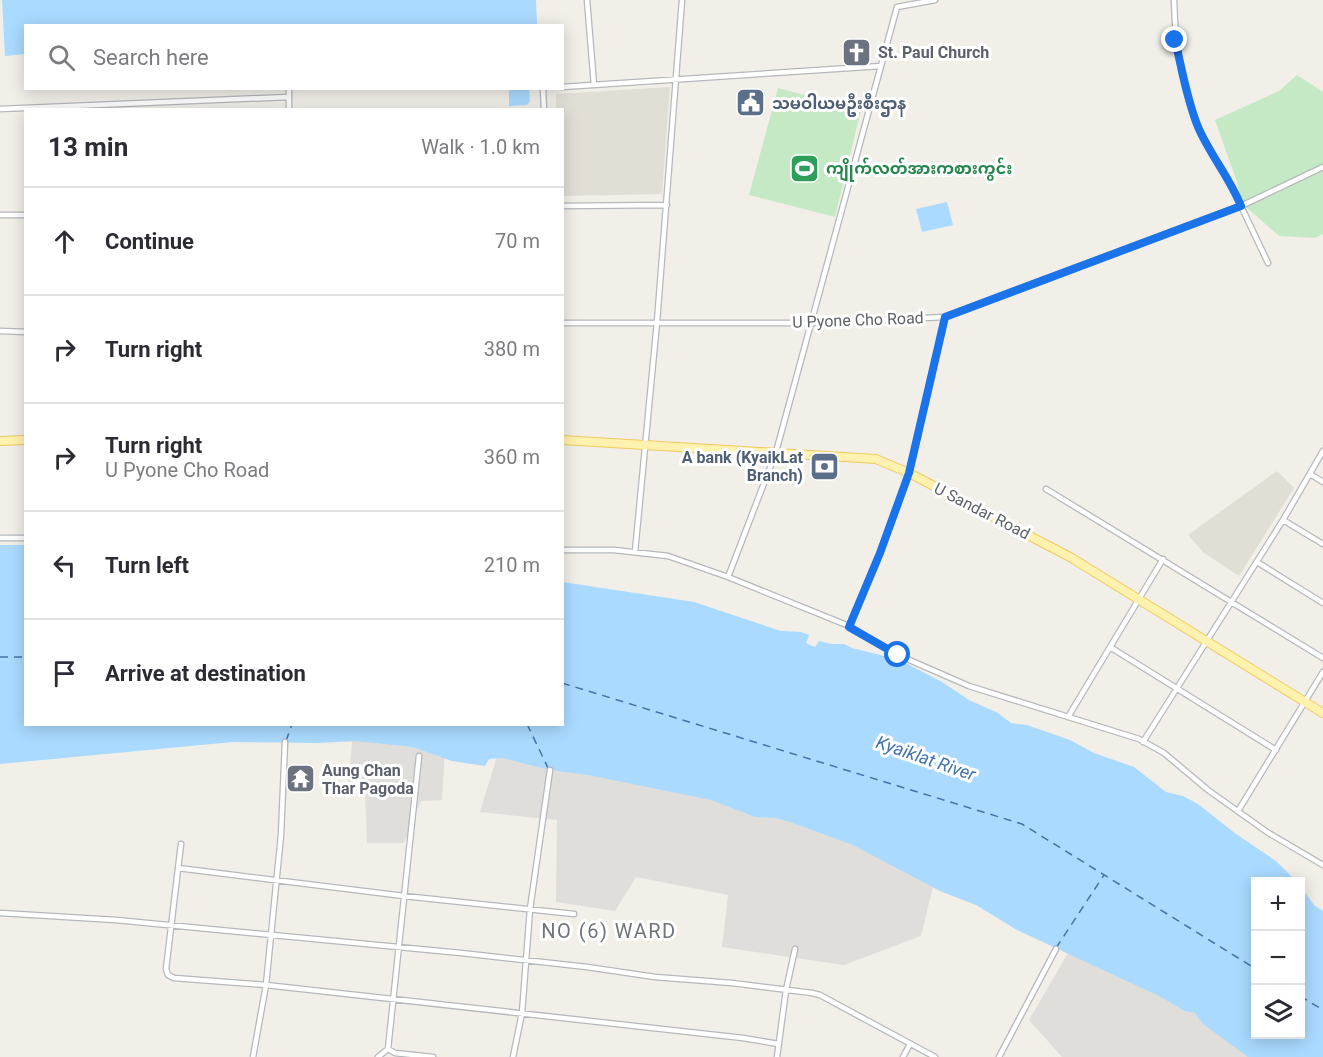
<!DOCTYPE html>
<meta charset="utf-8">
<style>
:root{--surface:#fff;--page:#f2f2f3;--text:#2b2b33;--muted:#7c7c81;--line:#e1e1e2}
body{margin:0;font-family:Roboto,"Noto Sans Myanmar",sans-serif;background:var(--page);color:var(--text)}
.controls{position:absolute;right:18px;bottom:18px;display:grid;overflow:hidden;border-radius:0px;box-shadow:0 3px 15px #0003}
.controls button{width:54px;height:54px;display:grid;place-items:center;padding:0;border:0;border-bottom:2px solid var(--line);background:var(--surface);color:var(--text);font:30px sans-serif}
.stop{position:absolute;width:18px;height:18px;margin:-14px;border:4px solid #1a73e8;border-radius:50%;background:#fff}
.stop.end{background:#1a73e8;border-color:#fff;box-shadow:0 2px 6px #0008}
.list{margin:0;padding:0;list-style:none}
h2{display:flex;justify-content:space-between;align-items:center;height:78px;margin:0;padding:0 24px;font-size:26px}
h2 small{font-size:20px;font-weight:400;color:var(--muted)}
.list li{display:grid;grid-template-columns:39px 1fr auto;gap:18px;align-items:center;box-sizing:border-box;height:108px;padding:0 24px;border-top:2px solid var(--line)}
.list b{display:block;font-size:22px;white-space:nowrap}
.list p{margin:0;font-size:20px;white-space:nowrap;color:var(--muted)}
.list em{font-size:20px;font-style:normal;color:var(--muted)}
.icon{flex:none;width:33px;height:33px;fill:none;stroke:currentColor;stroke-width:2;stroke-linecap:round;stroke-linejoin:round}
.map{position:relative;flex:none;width:1323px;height:1057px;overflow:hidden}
.search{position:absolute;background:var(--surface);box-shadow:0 3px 15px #0003;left:24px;top:24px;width:540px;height:66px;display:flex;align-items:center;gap:15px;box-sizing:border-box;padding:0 21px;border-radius:0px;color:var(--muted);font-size:22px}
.panel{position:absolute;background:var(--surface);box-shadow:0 3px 15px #0003;left:24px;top:108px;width:540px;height:618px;border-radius:0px}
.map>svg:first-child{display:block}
.industrial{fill:#e0deda}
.education{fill:#e1ded6}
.green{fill:#c5e8c5}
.water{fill:#aadaff}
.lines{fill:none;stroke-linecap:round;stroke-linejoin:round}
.ferry{stroke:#4174aa;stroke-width:1.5;stroke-dasharray:8 6;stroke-linecap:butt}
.street-casing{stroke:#b5b8bc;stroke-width:7}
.primary-casing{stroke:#f2c960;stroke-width:10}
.street{stroke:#fff;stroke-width:4.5}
.primary{stroke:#fff2af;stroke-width:8}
.route{stroke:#1a73e8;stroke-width:8}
.labels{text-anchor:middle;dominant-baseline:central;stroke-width:6;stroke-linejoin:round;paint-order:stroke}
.worship-label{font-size:16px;font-weight:bold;fill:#5b616d;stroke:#fff;text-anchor:start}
.service-label{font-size:16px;font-weight:bold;fill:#4e5e75;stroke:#fff;text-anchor:start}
.leisure-label{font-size:16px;font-weight:bold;fill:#27864d;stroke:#fff;text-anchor:start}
.street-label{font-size:16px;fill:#5f6368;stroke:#fff}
.water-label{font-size:18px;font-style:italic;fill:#4174aa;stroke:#fff}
.quarter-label{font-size:20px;letter-spacing:1.5px;fill:#70757a;stroke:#fff}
</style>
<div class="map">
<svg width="1323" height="1057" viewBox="0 0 1323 1057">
<rect width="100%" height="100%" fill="#f1efe8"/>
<path class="industrial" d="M353 732 445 751 442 800 421 801 404 843H367L365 792 348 789Z
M499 750 839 817 935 878 921 936 844 965 722 947 728 895 636 877 615 911 556 902 557 820 480 812Z
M1075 941 1185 1000 1267 1057H1062L1029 1020Z"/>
<path class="education" d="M670 87 662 194 563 196 562 110 556 109V94Z
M1277 471 1294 488 1239 576 1204 553 1188 535Z"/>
<path class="green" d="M1297 75 1323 92V234L1315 238 1279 236 1246 207 1240 195 1237 182 1215 120 1279 91Z
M778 88 861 110 835 217 749 195Z"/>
<path class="water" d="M2 0H536L537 24 507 26H26L25 54 5 56Z
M509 89H529L530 101 527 105 509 106Z
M947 202 953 225 922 232 916 209Z
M0 545H25L26 724H562L563 582 694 602 781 631 801 632 809 635 806 643 815 647 819 641 832 644H844L852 648 900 660 942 682 969 700 998 713 1011 723 1027 725 1070 740 1094 753 1134 767 1166 792 1183 796 1198 804 1236 834 1276 861 1296 881 1256 882V1034H1300L1301 887 1314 905 1323 911V1057H1248L1203 1024 1195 1013 1185 1011 1159 996 1017 930 976 905 940 891 853 845 790 822 776 818 755 817 711 800 588 775 550 770 502 758 489 759 485 766 452 761 413 747 356 741 317 743 233 742 0 764Z"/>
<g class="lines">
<path class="ferry" d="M0 657H26
M562 683 1022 824 1256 969
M527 724 549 770
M286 741 292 724
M1056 948 1104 875
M1300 996 1323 1010"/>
<defs>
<path id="street" d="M587 0 594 85
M1174 0C1175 43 1181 88 1199 128 1211 155 1230 178 1241 206L1323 167
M562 87 881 66
M543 88 544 110
M0 109 289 97
M289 110V88
M562 206 667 205
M0 215H26
M562 323H812L945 317 1241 206 1268 263
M0 331 26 332
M1310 474 1323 482
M1046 489 1323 658
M1283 520 1323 544
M0 538H26
M562 550H614L668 556 728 577 849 626 898 655 969 686 1139 739 1164 753 1208 790 1267 832 1323 865
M635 552 657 322 682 0
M1257 562 1323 603
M728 577 776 452 897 7 935 0
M849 626 880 553 909 473 945 317
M1110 647 1276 750
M1068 717 1163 559
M1143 742 1283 520 1323 451
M419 756 388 1049 395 1053 433 1057
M1238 811 1323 672
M181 844 166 969 168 975 174 978 266 985 743 1038 779 1044
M178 868 404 896 574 914
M0 913 116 920 461 953 587 967 655 977 732 983 812 993 820 995 935 1057
M253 1057 266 985 281 835 285 742
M378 1057 388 1049
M513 1057 522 1013 530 909 550 770
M777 1057 786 990 795 949
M903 1057 910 1044
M999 1057 1056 949"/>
<path id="primary" d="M562 440 876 459 909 473 1070 557 1323 713
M0 441 26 440"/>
</defs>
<use href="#street" class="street-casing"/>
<use href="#primary" class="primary-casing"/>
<use href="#street" class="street"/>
<use href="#primary" class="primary"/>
</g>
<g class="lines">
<path class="route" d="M898 655 849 627 880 553 909 473 945 317 1241 206C1230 178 1210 155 1198 127 1187 100 1182 69 1175 40"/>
</g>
<defs>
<symbol id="church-square" viewBox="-11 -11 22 22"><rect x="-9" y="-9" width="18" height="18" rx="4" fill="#6b7280" stroke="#fff"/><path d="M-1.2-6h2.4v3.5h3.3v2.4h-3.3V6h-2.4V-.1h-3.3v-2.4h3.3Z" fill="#fff"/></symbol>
<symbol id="civic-square" viewBox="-11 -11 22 22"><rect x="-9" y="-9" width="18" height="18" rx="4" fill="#5c6f8a" stroke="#fff"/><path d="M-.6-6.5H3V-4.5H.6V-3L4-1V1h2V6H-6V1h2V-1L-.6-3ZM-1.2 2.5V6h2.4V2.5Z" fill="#fff"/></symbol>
<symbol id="stadium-square" viewBox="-11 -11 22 22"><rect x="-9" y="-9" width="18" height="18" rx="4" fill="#2e9e5b" stroke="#fff"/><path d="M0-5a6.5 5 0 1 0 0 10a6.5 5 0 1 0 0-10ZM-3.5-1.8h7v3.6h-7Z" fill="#fff"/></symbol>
<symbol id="bank-square" viewBox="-11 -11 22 22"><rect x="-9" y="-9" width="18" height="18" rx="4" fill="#5c6f8a" stroke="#fff"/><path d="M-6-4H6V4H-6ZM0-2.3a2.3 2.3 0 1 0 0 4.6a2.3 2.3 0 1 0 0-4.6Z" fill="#fff"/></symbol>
<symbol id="temple-square" viewBox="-11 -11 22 22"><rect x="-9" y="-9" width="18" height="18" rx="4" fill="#6b7280" stroke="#fff"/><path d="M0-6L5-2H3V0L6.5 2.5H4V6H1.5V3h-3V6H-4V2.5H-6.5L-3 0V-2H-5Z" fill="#fff"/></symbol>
</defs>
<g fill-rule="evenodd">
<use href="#church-square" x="840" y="36" width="33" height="33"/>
<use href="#civic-square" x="734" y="86" width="33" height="33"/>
<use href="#stadium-square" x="788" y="152" width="33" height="33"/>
<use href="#bank-square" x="808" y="450" width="33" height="33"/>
<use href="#temple-square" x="284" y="762" width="33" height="33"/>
</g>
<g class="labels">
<g class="worship-label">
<text x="878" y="52">St. Paul Church</text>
<text x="322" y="770">Aung Chan<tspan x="322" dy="18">Thar Pagoda</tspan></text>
</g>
<g class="service-label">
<text x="772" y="103">သမဝါယမဦးစီးဌာန</text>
<text x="803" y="457" text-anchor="end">A bank (KyaikLat<tspan x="803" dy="18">Branch)</tspan></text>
</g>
<g class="leisure-label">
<text x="826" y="168">ကျိုက်လတ်အားကစားကွင်း</text>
</g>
<g class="street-label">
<text transform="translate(858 320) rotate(-2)">U Pyone Cho Road</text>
<text transform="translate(982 511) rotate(27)">U Sandar Road</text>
</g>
<g class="water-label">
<text transform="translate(926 758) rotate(19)">Kyaiklat River</text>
</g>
<g class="quarter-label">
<text x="609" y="931">NO (6) WARD</text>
</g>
</g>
</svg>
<div class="controls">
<button>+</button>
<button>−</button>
<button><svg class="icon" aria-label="layers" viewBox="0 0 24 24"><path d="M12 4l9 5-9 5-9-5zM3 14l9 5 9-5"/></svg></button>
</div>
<div class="stop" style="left:898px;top:655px"></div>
<div class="stop end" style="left:1175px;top:40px"></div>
<div class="search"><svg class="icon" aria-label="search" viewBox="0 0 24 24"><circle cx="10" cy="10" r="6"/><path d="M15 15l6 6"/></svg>Search here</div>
<section class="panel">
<h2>13 min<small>Walk · 1.0 km</small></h2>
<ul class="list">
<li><svg class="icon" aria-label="ahead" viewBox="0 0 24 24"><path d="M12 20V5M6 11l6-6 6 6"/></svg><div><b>Continue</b></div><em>70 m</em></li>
<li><svg class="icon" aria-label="right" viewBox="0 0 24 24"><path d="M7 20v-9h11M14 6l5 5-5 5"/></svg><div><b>Turn right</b></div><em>380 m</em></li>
<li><svg class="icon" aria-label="right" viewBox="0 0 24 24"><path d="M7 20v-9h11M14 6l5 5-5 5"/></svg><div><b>Turn right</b><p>U Pyone Cho Road</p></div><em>360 m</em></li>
<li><svg class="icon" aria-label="left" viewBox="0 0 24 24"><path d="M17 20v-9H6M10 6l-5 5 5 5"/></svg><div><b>Turn left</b></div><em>210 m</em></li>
<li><svg class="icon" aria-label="arrive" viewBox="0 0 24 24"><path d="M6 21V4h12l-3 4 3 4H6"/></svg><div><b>Arrive at destination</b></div></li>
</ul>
</section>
</div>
